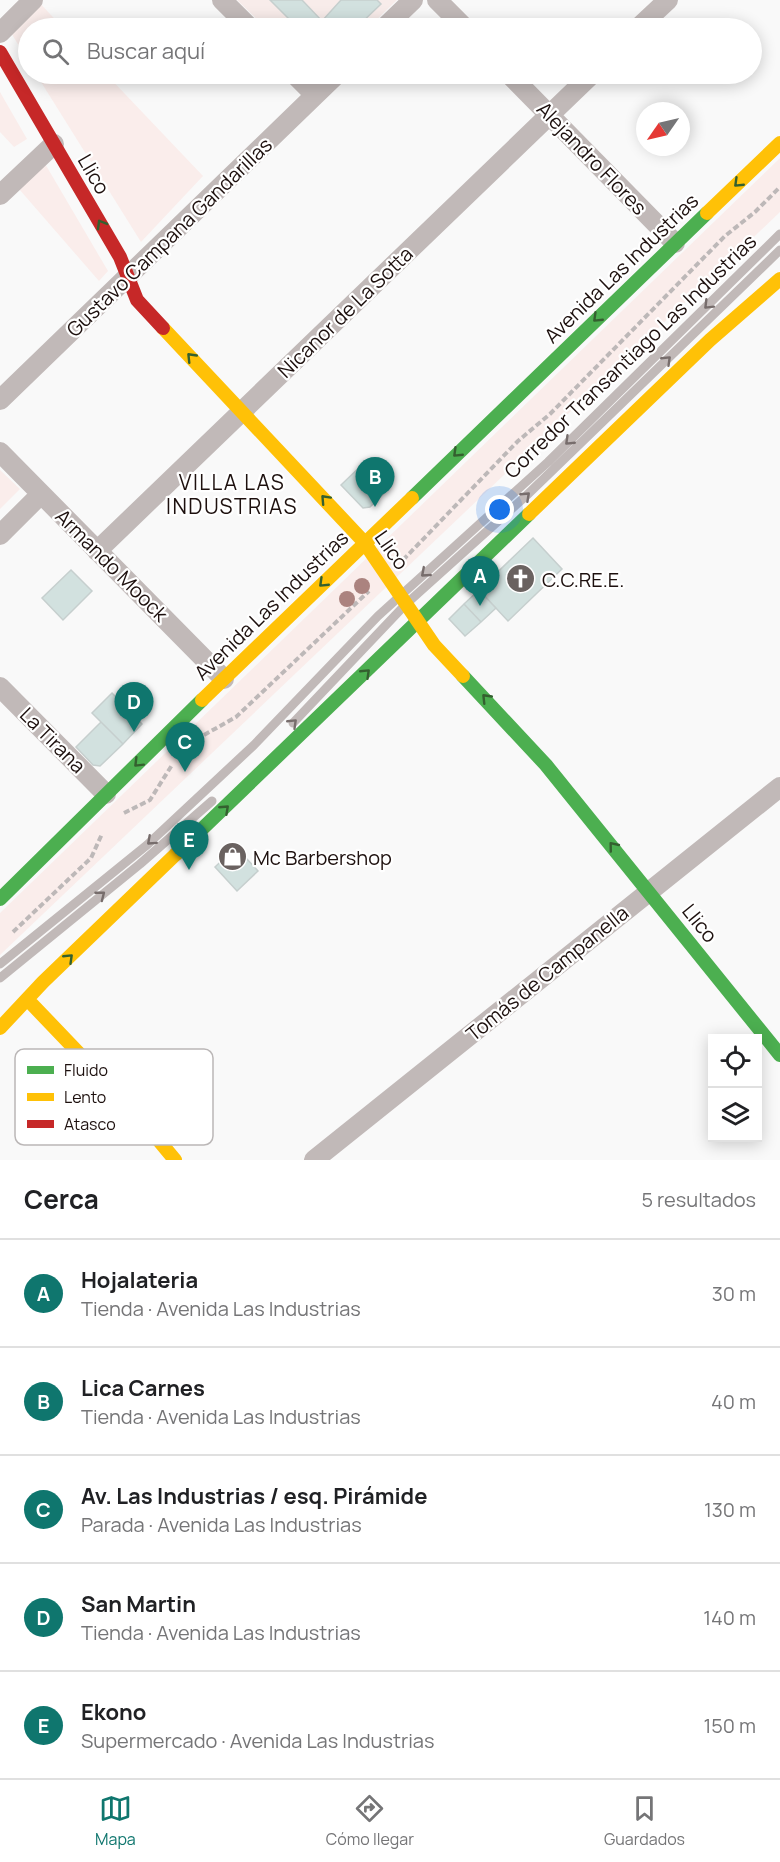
<!DOCTYPE html>
<html lang="es">
<meta charset="utf-8">
<style>
:root{--surface:#fff;--page:#f6f6f6;--text:#202124;--muted:#757577;--line:#e0e0e0;--accent:#0f766e}
body{margin:0;font-family:Manrope,sans-serif;background:var(--page);color:var(--text)}
.controls{position:absolute;right:18px;bottom:18px;display:grid;overflow:hidden;border-radius:0px;box-shadow:0 3px 15px #0003}
.controls button{width:54px;height:54px;display:grid;place-items:center;padding:0;border:0;border-bottom:2px solid var(--line);background:var(--surface);color:var(--text);font:30px sans-serif}
.compass{position:absolute;left:636px;top:102px;width:54px;height:54px;border-radius:50%;background:var(--surface);box-shadow:0 3px 15px #0003;rotate:236deg}
.you{position:absolute;left:500px;top:510px;width:21px;height:21px;margin:-15px;border:4px solid #fff;border-radius:50%;background:#1a73e8;box-shadow:0 0 0 9px #1a73e833}
.badge{display:grid;place-items:center;width:39px;height:39px;border-radius:50%;background:var(--accent);color:#fff;font-size:20px;font-weight:700}
.pin{position:absolute;translate:-50% -50px;filter:drop-shadow(0 2px 3px #0008)}
.pin::after{content:'';position:absolute;top:32px;width:21px;height:18px;background:inherit;clip-path:polygon(0 0,100% 0,50% 100%)}
.list{margin:0;padding:0;list-style:none}
h2{display:flex;justify-content:space-between;align-items:center;height:78px;margin:0;padding:0 24px;font-size:26px}
h2 small{font-size:20px;font-weight:400;color:var(--muted)}
.list li{display:grid;grid-template-columns:39px 1fr auto;gap:18px;align-items:center;box-sizing:border-box;height:108px;padding:0 24px;border-top:2px solid var(--line)}
.list b{display:block;font-size:22px;white-space:nowrap}
.list p{margin:0;font-size:20px;white-space:nowrap;color:var(--muted)}
.list em{font-size:20px;font-style:normal;color:var(--muted)}
.icon{flex:none;width:33px;height:33px;fill:none;stroke:currentColor;stroke-width:2;stroke-linecap:round;stroke-linejoin:round}
.map{position:relative;flex:none;width:780px;height:1160px;overflow:hidden}
.search{position:absolute;background:var(--surface);box-shadow:0 3px 15px #0003;left:18px;right:18px;top:18px;height:66px;display:flex;align-items:center;gap:15px;box-sizing:border-box;padding:0 21px;border-radius:33px;color:var(--muted);font-size:22px}
.sheet{height:618px;background:var(--surface)}
nav{display:flex;justify-content:space-around;align-items:center;box-sizing:border-box;height:84px;border-top:2px solid var(--line);background:var(--surface);font-size:16px;color:var(--muted)}
nav a{display:grid;justify-items:center;gap:3px}
nav .on{color:var(--accent)}
.map>svg:first-child{display:block}
.built{fill:#f8ecea}
.green{fill:#faedeb}
.building{fill:#d2e1df;stroke:#c6cfce;stroke-width:1.5}
.lines{fill:none;stroke-linecap:round;stroke-linejoin:round}
.path{stroke:#bdb8b8;stroke-width:4;stroke-dasharray:6 3;stroke-linecap:butt}
.lane{stroke:#c1b9b8;stroke-width:9}
.street{stroke:#c1b9b8;stroke-width:20}
.fast{stroke:#4caf50;stroke-width:14}
.slow{stroke:#ffc107;stroke-width:14}
.jam{stroke:#c62828;stroke-width:14}
.tree{fill:#ab837f}
.oneway{stroke:#34602f}
.oneway2{stroke:#776d6c}
.labels{text-anchor:middle;dominant-baseline:central;stroke-width:4.5;stroke-linejoin:round;paint-order:stroke}
.street-label{font-size:20px;fill:#1d100e;stroke:#fff}
.poi-label{font-size:20px;fill:#1d100e;stroke:#fff;text-anchor:start}
.neighbourhood-label{font-size:21px;letter-spacing:1.5px;fill:#1d100e;stroke:#fff}
.key{fill:#fff;stroke:#bbb7b7;stroke-width:1.5}
.key-label{font-size:16px;fill:#1d100e}
</style>
<div class="map">
<svg width="780" height="1160" viewBox="0 0 780 1160">
<rect width="100%" height="100%" fill="#f9f9f9"/>
<path class="built" d="M237 0H397L368 28H266Z"/>
<path class="green" d="M38 1 63 28H28V61L10 31Z
M36 74H106L203 176 141 242Z
M0 92 27 139 14 147 0 132Z
M780 158V212L0 955V913Z
M44 162 108 271 99 281 19 189Z
M0 470 20 489 0 509Z"/>
<path class="building" d="M270 0H302L322 21 341 0H377L381 4 356 28H298Z
M367 460 391 486 370 507 363 508 341 485Z
M533 538 562 569 508 621 479 590Z
M71 570 92 591 63 620 42 598Z
M479 590 496 608 481 622 464 604Z
M464 604 481 622 465 636 449 619Z
M112 693 142 724 123 744 92 713Z
M101 722 123 744 100 766 93 765 76 747Z
M236 847 258 871 237 891 215 867Z"/>
<g class="lines">
<path class="path" d="M403 560 518 441 550 414 725 236 755 212 780 187
M204 735 236 717 369 591
M124 813 150 800 172 765
M13 932 91 858 102 834"/>
<path class="lane" d="M293 723 405 605 527 495 780 250
M0 964 147 845 254 745 378 616 548 462 780 234
M0 978 140 864 212 801"/>
<path class="street" d="M222 0 250 28
M437 0 465 28
M384 28 413 0
M638 28 668 0
M0 33 33 0
M294 74 315 95
M509 74 675 243
M0 195 54 144
M0 400 337 74
M0 452 224 679
M0 535 41 494
M97 551 592 74
M0 687 106 794
M314 1160 780 787"/>
<path class="fast" d="M412 498 707 213
M463 676 546 765 780 1055
M176 854 529 514
M0 899 202 700"/>
<path class="slow" d="M707 213 780 143
M163 328 364 542 434 645 463 676
M529 514 710 340 780 279
M202 700 412 498
M27 999 136 1113 175 1160
M0 1028 43 982 176 854"/>
<path class="jam" d="M0 52 120 257 137 300 163 328"/>
</g>
<g class="tree">
<circle cx="362" cy="586" r="8"/>
<circle cx="347" cy="599" r="8"/>
</g>
<defs><path id="oneway-chevron" d="M-2-3.5L2.5 0L-2 3.5" fill="none" stroke-width="1.6" stroke-linecap="round" stroke-linejoin="round" transform="scale(1.5)"/></defs>
<g class="oneway">
<use href="#oneway-chevron" transform="translate(738 183) rotate(136)"/>
<use href="#oneway-chevron" transform="translate(101 224) rotate(-120)"/>
<use href="#oneway-chevron" transform="translate(597 318) rotate(136)"/>
<use href="#oneway-chevron" transform="translate(191 357) rotate(-134)"/>
<use href="#oneway-chevron" transform="translate(457 453) rotate(136)"/>
<use href="#oneway-chevron" transform="translate(325 499) rotate(-133)"/>
<use href="#oneway-chevron" transform="translate(323 583) rotate(136)"/>
<use href="#oneway-chevron" transform="translate(366 673) rotate(-44)"/>
<use href="#oneway-chevron" transform="translate(486 698) rotate(-134)"/>
<use href="#oneway-chevron" transform="translate(138 763) rotate(135)"/>
<use href="#oneway-chevron" transform="translate(225 809) rotate(-43)"/>
<use href="#oneway-chevron" transform="translate(613 846) rotate(-129)"/>
<use href="#oneway-chevron" transform="translate(69 958) rotate(-44)"/>
</g>
<g class="oneway2">
<use href="#oneway-chevron" transform="translate(708 305) rotate(135)"/>
<use href="#oneway-chevron" transform="translate(667 360) rotate(-44)"/>
<use href="#oneway-chevron" transform="translate(569 441) rotate(136)"/>
<use href="#oneway-chevron" transform="translate(526 496) rotate(-43)"/>
<use href="#oneway-chevron" transform="translate(425 573) rotate(139)"/>
<use href="#oneway-chevron" transform="translate(293 723) rotate(-44)"/>
<use href="#oneway-chevron" transform="translate(151 841) rotate(138)"/>
<use href="#oneway-chevron" transform="translate(101 895) rotate(-38)"/>
</g>
<defs>
<symbol id="church-disc" viewBox="-11 -11 22 22"><circle r="9.5" fill="#6a6260" stroke="#fff"/><path d="M-1.2-6h2.4v3.5h3.3v2.4h-3.3V6h-2.4V-.1h-3.3v-2.4h3.3Z" fill="#fff"/></symbol>
<symbol id="shop-disc" viewBox="-11 -11 22 22"><circle r="9.5" fill="#6a6260" stroke="#fff"/><path d="M-5-2.5h2.3a2.7 3.5 0 0 1 5.4 0H5L5.5 6h-11ZM-1.5-2.5h3a1.5 2.3 0 0 0-3 0Z" fill="#fff"/></symbol>
</defs>
<g fill-rule="evenodd">
<use href="#church-disc" x="504" y="562" width="33" height="33"/>
<use href="#shop-disc" x="216" y="840" width="33" height="33"/>
</g>
<g class="labels">
<g class="street-label">
<text transform="translate(592 158) rotate(46)">Alejandro Flores</text>
<text transform="translate(94 174) rotate(60)">Llico</text>
<text transform="translate(169 237) rotate(-44)">Gustavo Campana Gandarillas</text>
<text transform="translate(621 268) rotate(-44)">Avenida Las Industrias</text>
<text transform="translate(345 312) rotate(-44)">Nicanor de La Sotta</text>
<text transform="translate(630 356) rotate(-44)">Corredor Transantiago Las Industrias</text>
<text transform="translate(392 550) rotate(55)">Llico</text>
<text transform="translate(112 565) rotate(45)">Armando Moock</text>
<text transform="translate(271 605) rotate(-44)">Avenida Las Industrias</text>
<text transform="translate(53 740) rotate(45)">La Tirana</text>
<text transform="translate(700 923) rotate(51)">Llico</text>
<text transform="translate(547 973) rotate(-39)">Tomás de Campanella</text>
</g>
<g class="poi-label">
<text x="542" y="579">C.C.RE.E.</text>
<text x="253" y="857">Mc Barbershop</text>
</g>
<g class="neighbourhood-label">
<text x="232" y="482">VILLA LAS<tspan x="232" dy="24">INDUSTRIAS</tspan></text>
</g>
</g>
<rect x="15" y="1049" width="198" height="96" rx="9" class="key"/>
<rect x="27" y="1066" width="27" height="8" fill="#4caf50"/>
<rect x="27" y="1093" width="27" height="8" fill="#ffc107"/>
<rect x="27" y="1120" width="27" height="8" fill="#c62828"/>
<g class="key-label">
<text x="64" y="1076">Fluido</text>
<text x="64" y="1103">Lento</text>
<text x="64" y="1130">Atasco</text>
</g>
</svg>
<div class="controls">
<button><svg class="icon" aria-label="locate" viewBox="0 0 24 24"><circle cx="12" cy="12" r="6"/><path d="M12 2v4M12 18v4M2 12h4M18 12h4"/></svg></button>
<button><svg class="icon" aria-label="layers" viewBox="0 0 24 24"><path d="M12 4l9 5-9 5-9-5zM3 14l9 5 9-5"/></svg></button>
</div>
<svg class="compass" viewBox="-18 -18 36 36"><path d="M0-13l5 13h-10z" fill="#e53935"/><path d="M0 13l5-13h-10z" fill="#757577"/></svg>
<div class="you"></div>
<div class="pin badge" style="left:480px;top:606px">A</div>
<div class="pin badge" style="left:375px;top:507px">B</div>
<div class="pin badge" style="left:185px;top:772px">C</div>
<div class="pin badge" style="left:134px;top:732px">D</div>
<div class="pin badge" style="left:189px;top:870px">E</div>
<div class="search"><svg class="icon" aria-label="search" viewBox="0 0 24 24"><circle cx="10" cy="10" r="6"/><path d="M15 15l6 6"/></svg>Buscar aquí</div>
</div>
<section class="sheet">
<h2>Cerca<small>5 resultados</small></h2>
<ul class="list">
<li><span class="badge">A</span><div><b>Hojalateria</b><p>Tienda · Avenida Las Industrias</p></div><em>30 m</em></li>
<li><span class="badge">B</span><div><b>Lica Carnes</b><p>Tienda · Avenida Las Industrias</p></div><em>40 m</em></li>
<li><span class="badge">C</span><div><b>Av. Las Industrias / esq. Pirámide</b><p>Parada · Avenida Las Industrias</p></div><em>130 m</em></li>
<li><span class="badge">D</span><div><b>San Martin</b><p>Tienda · Avenida Las Industrias</p></div><em>140 m</em></li>
<li><span class="badge">E</span><div><b>Ekono</b><p>Supermercado · Avenida Las Industrias</p></div><em>150 m</em></li>
</ul>
</section>
<nav>
<a class="on"><svg class="icon" aria-label="map" viewBox="0 0 24 24"><path d="M3 6l6-2 6 2 6-2v14l-6 2-6-2-6 2zM9 4v14M15 6v14"/></svg>Mapa</a>
<a><svg class="icon" aria-label="directions" viewBox="0 0 24 24"><path d="M12 3l9 9-9 9-9-9zM9 14v-3h6M13 9l2 2-2 2"/></svg>Cómo llegar</a>
<a><svg class="icon" aria-label="saved" viewBox="0 0 24 24"><path d="M7 4h10v16l-5-4-5 4z"/></svg>Guardados</a>
</nav>
